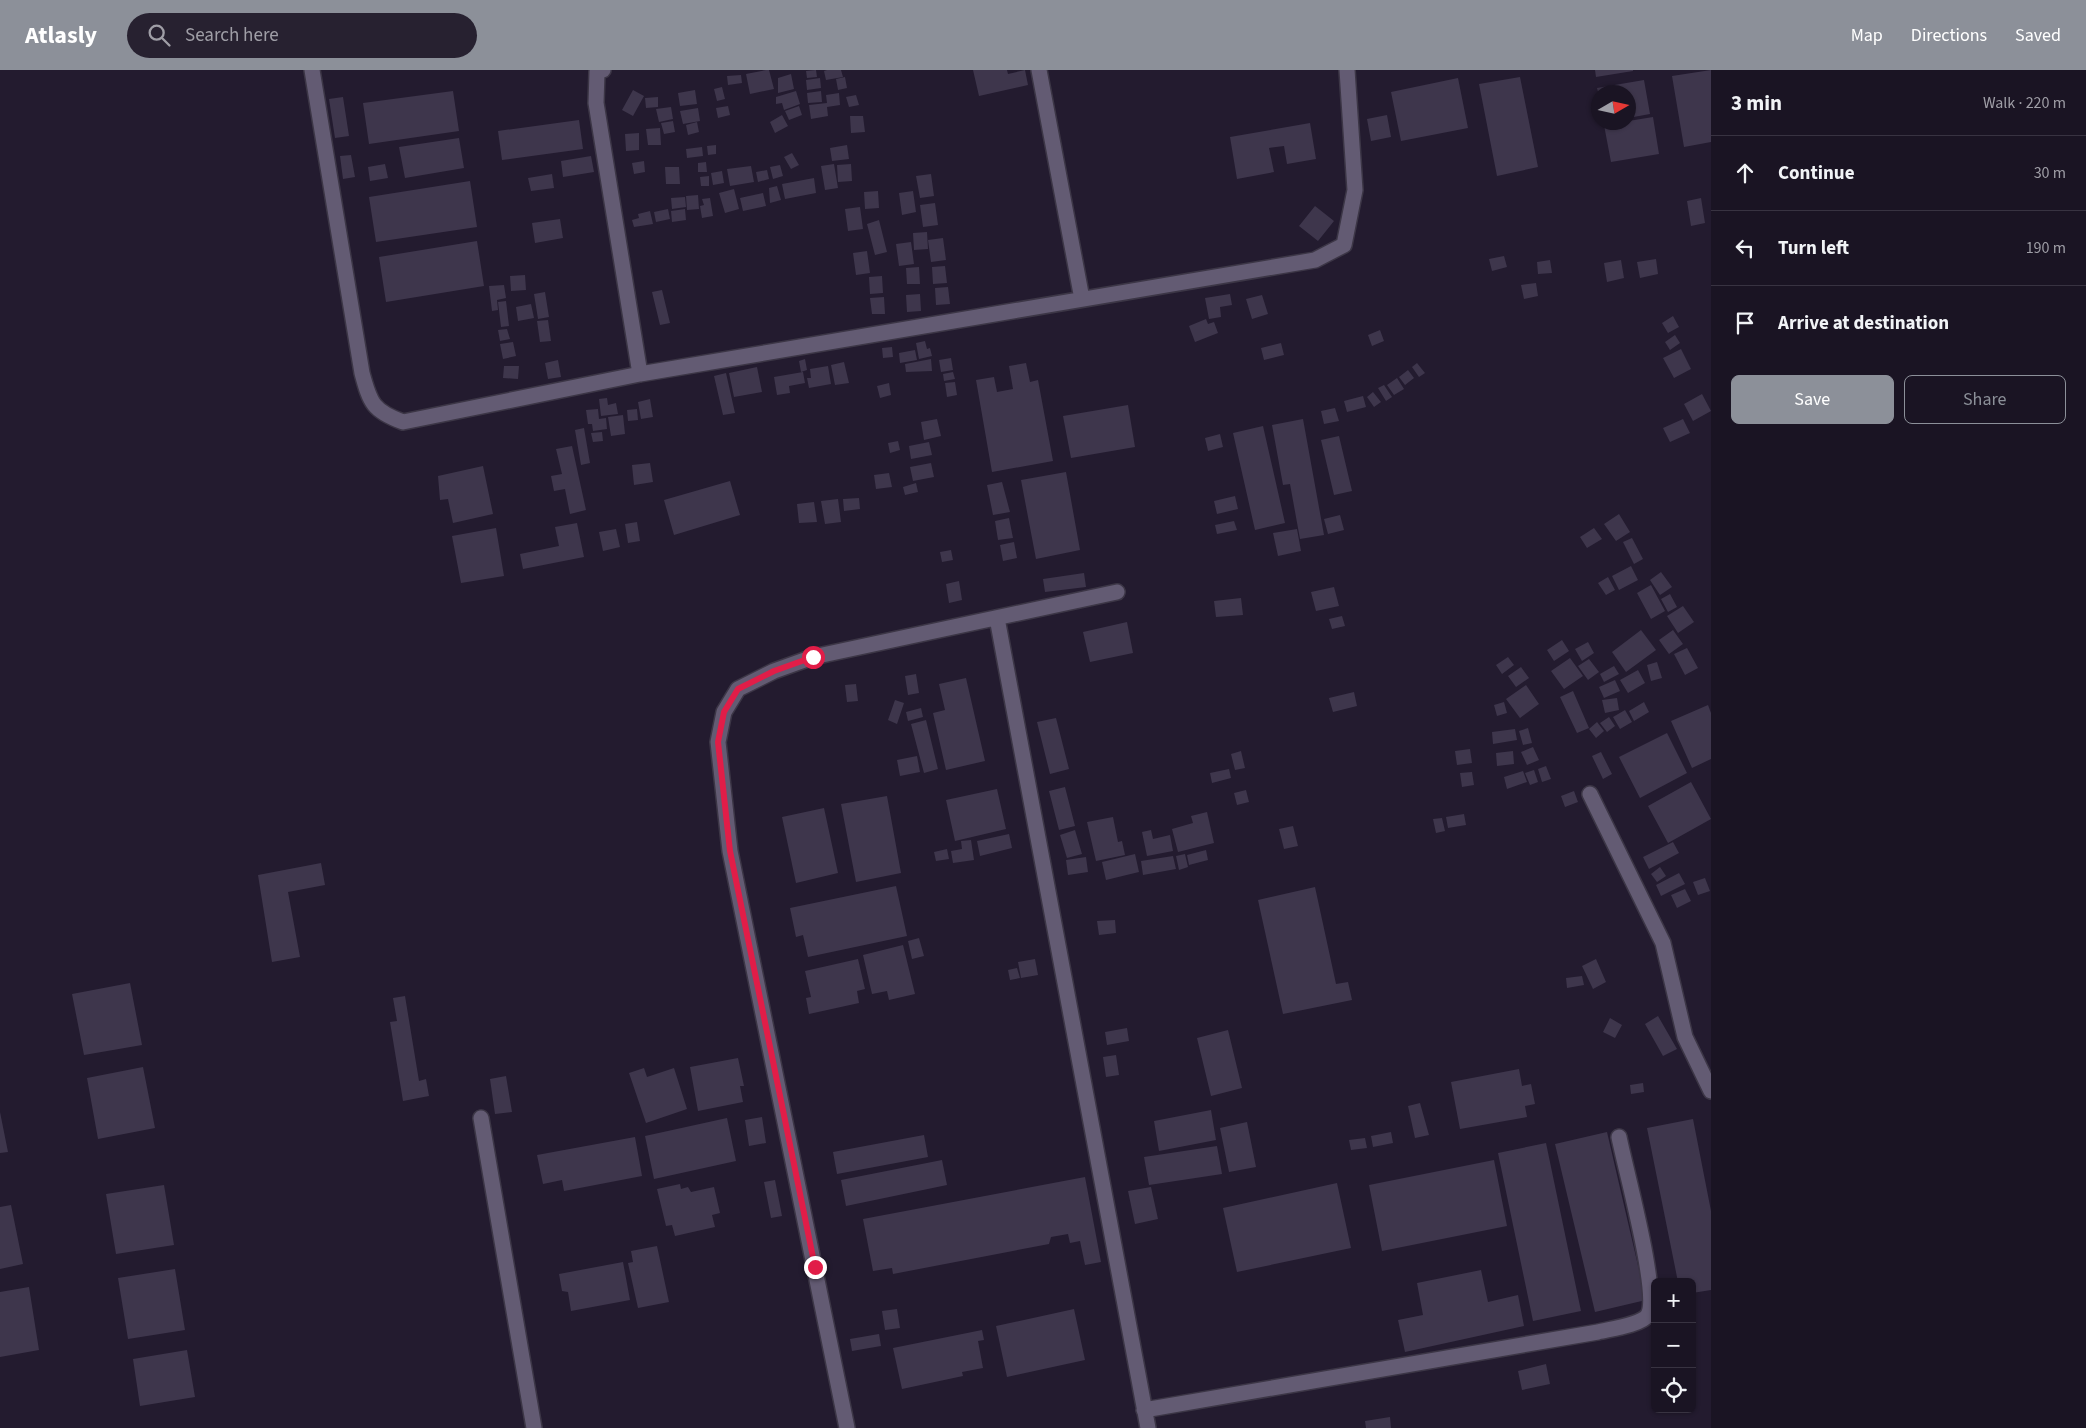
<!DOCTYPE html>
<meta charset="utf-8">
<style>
:root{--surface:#1a1423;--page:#272130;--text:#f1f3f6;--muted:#9f9ea6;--line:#383341;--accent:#8c9099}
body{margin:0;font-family:"Source Sans 3",sans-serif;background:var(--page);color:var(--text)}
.controls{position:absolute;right:15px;bottom:15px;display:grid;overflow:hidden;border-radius:8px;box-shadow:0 1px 4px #0004}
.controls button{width:45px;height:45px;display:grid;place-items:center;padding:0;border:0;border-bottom:1px solid var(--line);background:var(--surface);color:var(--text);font:25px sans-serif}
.compass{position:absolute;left:1591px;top:15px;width:45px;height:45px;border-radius:50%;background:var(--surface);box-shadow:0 1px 4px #0004;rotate:81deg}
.stop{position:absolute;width:15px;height:15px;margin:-11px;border:4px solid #e11d48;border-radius:50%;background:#fff}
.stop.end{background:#e11d48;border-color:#fff;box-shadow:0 1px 5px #0008}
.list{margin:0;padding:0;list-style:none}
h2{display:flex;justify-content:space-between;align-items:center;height:65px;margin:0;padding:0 20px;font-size:21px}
h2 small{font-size:16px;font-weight:400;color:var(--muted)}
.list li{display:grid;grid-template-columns:32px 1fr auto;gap:15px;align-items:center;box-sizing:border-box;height:75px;padding:0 20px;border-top:1px solid var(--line)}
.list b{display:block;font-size:19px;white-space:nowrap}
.list em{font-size:16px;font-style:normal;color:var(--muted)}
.actions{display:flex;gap:10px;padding:15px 20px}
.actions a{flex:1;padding:11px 0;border:1px solid var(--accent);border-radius:8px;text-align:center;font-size:18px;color:var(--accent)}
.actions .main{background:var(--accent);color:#fff}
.icon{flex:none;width:28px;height:28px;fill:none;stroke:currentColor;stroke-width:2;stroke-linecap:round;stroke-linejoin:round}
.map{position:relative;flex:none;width:1711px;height:1358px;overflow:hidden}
header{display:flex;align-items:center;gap:30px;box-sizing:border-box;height:70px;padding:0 25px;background:var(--accent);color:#fff}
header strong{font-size:24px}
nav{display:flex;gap:28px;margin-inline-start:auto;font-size:18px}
.search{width:350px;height:45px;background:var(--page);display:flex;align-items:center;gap:12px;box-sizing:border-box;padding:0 18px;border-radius:28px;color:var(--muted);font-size:19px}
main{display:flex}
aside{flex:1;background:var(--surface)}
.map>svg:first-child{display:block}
.building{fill:#3e364c}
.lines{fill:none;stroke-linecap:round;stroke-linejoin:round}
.street-casing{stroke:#3c3646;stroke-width:18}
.street{stroke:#635b73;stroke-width:15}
.route{stroke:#e11d48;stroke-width:6}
</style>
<header>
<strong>Atlasly</strong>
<div class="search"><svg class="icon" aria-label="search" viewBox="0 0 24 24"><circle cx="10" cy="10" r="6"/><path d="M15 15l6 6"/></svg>Search here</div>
<nav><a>Map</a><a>Directions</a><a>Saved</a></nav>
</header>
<main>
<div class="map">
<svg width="1711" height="1358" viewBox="0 0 1711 1358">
<rect width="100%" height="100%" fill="#231b2f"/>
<path class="building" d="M766 0H769L774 19 750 24 746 4Z
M816 0 817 7 807 8 806 1Z
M827 0H841L843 7 826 10 824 1Z
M973 0H1007L1008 4 1025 0 1028 15 979 26Z
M1595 0H1633V1L1596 7Z
M1711 0V72L1684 77 1672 6Z
M791 4 794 19 778 23V8Z
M741 5 742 13 728 15 727 6Z
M845 7 847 18 838 20 836 9Z
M1520 7 1538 97 1497 106 1479 14Z
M820 8 821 18 807 20 806 10Z
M1458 8 1468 58 1401 71 1391 22Z
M1644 10 1650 44 1628 48V22H1598L1597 18Z
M722 17 725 29 717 31 714 19Z
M633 20 644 26 633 46 622 40Z
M695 20 697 34 680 36 678 23Z
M453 21 459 61 369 74 363 33Z
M796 21 800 34 784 40 782 33 776 34V27Z
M821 21 822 32 808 33 807 23Z
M839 23 840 35 827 37 828 46 811 49 809 35 827 33 826 25Z
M856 25 859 35 849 37 846 27Z
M343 27 349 66 335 68 329 29Z
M658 27V37L646 38 645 28Z
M728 36 730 45 718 48 716 38Z
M799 36 802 45 789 50 785 41Z
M671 37 673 49 659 52 656 39Z
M698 38 700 51 683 54 680 41Z
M782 45 788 56 775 63 770 52Z
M1387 45 1391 67 1371 71 1367 49Z
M850 46H863L865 62 851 63Z
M1653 47 1659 84 1611 92 1604 55Z
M579 50 583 79 502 90 498 61Z
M673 51 675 62 664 64 661 53Z
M697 52 699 62 688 65 686 55Z
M1310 53 1316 89 1287 94 1284 76 1269 78 1274 102 1237 109 1230 67Z
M660 58 661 75H648L646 59Z
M639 63V80L626 81 625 64Z
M459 68 464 98 405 108 399 77Z
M716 75V84L708 85 707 76Z
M847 75 849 89 832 91 830 78Z
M702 77 703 86 687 88 686 79Z
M792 83 799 95 791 99 784 87Z
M351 85 355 107 343 109 340 86Z
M591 86 594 102 563 107 561 91Z
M644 91 645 102 634 104 632 93Z
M706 92 707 102H698V93Z
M385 94 388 108 370 111 368 97Z
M834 94 838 118 825 120 821 96Z
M851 94 852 111 838 112 837 95Z
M780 95 783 106 773 109 770 97Z
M751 96 754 112 730 116 727 99Z
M665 97H679L680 114H666Z
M767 100 769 109 758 112 756 102Z
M722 101 724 113 713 115 711 103Z
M552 104 554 118 531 121 528 108Z
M931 104 934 126 920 128 916 106Z
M709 106V116H701L700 107Z
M814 108 816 123 785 129 782 114Z
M470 111 477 157 376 172 369 127Z
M777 116 781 130 770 133 769 118Z
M734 119 739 139 725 143 719 123Z
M878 121 879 138 865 139 864 122Z
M913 121 916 142 902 145 899 123Z
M763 123 766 136 743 141 740 128Z
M698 125 699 139 687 140 686 126Z
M685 127 686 137 672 139 671 128Z
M710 128 713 146 702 148 700 136 704 135 702 129Z
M1701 128 1705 153 1691 156 1687 131Z
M935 133 938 155 923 157 920 135Z
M1315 136 1334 151 1318 171 1299 156Z
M860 137 863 159 848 161 845 139Z
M668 139 670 149 656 152 654 142Z
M685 139 686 150 672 152 671 141Z
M650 141 653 154 634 157 632 150 639 148 638 144Z
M560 149 563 168 535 173 532 153Z
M879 150 887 182 875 185 867 154Z
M927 162 928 179 914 180 913 163Z
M943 168 946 190 931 192 928 170Z
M477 171 484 216 386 232 379 187Z
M911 172 914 194 899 196 896 174Z
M867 181 870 203 856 205 853 183Z
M1504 186 1507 197 1492 201 1489 189Z
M1656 189 1658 204 1640 208 1637 192Z
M1550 190 1552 203 1538 204 1537 192Z
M1621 190 1624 208 1607 212 1604 193Z
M945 196 947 213 933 214 932 197Z
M919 197 920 214H907L906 198Z
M525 205 526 220 511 221 510 206Z
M882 206 883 223 870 224 869 207Z
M1536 213 1538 226 1524 229 1521 215Z
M504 215 506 228 497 230 498 240 492 241 489 216Z
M948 217 950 234 936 235 935 218Z
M662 220 670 253 660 255 652 222Z
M545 222 549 247 538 249 534 224Z
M920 224 921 241 907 242 906 225Z
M1230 224 1232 235 1220 237 1221 247 1209 249 1205 228Z
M1262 225 1268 244 1252 249 1246 229Z
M884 227 885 244H872L870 228Z
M506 231 509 256 501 257 498 232Z
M531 234 534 248 518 251 516 237Z
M1673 246 1679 257 1668 263 1662 253Z
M1206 249 1208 254 1214 252 1218 263 1195 272 1189 256Z
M548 250 551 271 540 272 537 251Z
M507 259 510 269 500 271 498 260Z
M1380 260 1384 271 1372 276 1368 265Z
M1675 265 1680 273 1670 280 1665 272Z
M925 271 927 279 930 278 932 286 919 289 916 273Z
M513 272 516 286 503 289 500 274Z
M1281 273 1284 285 1264 290 1261 278Z
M892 277 893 287 883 288 882 278Z
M1681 279 1691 299 1674 308 1663 288Z
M915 280 917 290 900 293 899 283Z
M951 288 953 300 941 302 939 290Z
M805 289 807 300 801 302 799 291Z
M931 289 932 301 906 302 905 294Z
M558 290 561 307 548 309 545 293Z
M844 292 849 313 835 315 831 295Z
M1026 293 1030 312 1038 310 1053 391 992 402 976 310 994 307 997 322 1013 319 1009 296Z
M1417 293 1425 303 1419 307 1412 297Z
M504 296H519L518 309 503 308Z
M828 296 831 314 809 318 807 308H811L810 299Z
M757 297 762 322 734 327 729 303Z
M1408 300 1414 308 1405 315 1399 307Z
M803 302 805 313 789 316 790 323 777 325 774 307Z
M953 302 955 309 944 311 943 304Z
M726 303 735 343 723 345 714 306Z
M1397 308 1404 319 1394 325 1387 315Z
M955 312 957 325 947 327 945 313Z
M889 313 891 325 880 328 877 316Z
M1384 315 1392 327 1386 331 1378 318Z
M1373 322 1381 332 1374 337 1367 327Z
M1702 324 1711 341 1693 351 1684 334Z
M1363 326 1366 337 1347 342 1344 331Z
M607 328 608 335 616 333 618 344 601 346 599 329Z
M650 329 653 347 641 349 638 332Z
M1128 335 1135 377 1071 388 1063 346Z
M1335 338 1339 351 1324 354 1321 341Z
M598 339 599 349 606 348 607 359 593 361 592 354H588L586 340Z
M637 339 638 350 628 351 627 340Z
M623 345 625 364 611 366 608 347Z
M937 349 941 366 924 370 921 352Z
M1303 349 1324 465 1300 469 1290 414 1283 415 1272 355Z
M1683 349 1690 363 1670 372 1663 358Z
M1263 356 1285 453 1255 460 1233 363Z
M584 358 590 393 581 395 575 360Z
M602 362 603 371 593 372 591 363Z
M1220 364 1223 377 1208 381 1205 368Z
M1339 366 1352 421 1334 425 1321 370Z
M898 371 900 380 890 383 888 373Z
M929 372 932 385 911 389 909 376Z
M572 376 586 440 570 444 565 419 554 421 551 406 562 404 556 379Z
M650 393 653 412 634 415 632 395Z
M931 393 934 407 913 411 910 397Z
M483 396 493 444 453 453 448 429 440 430 438 406Z
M1066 402 1080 480 1036 489 1021 410Z
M889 403 892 417 876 419 874 405Z
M730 411 740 445 674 465 664 430Z
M1002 412 1010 442 993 445 987 415Z
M916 413 918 422 905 425 903 417Z
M1235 426 1238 439 1217 444 1214 431Z
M859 428 860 439 844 441 843 429Z
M838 429 841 452 825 454 821 431Z
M814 432 817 452 799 453 797 434Z
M1619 444 1630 462 1616 471 1604 454Z
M1340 445 1344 460 1328 464 1324 449Z
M1009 448 1013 468 998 470 995 451Z
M1234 451 1237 460 1217 464 1215 455Z
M637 452 640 471 628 473 625 454Z
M577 453 584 487 523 499 520 484 559 476 555 457Z
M496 458 504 506 461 513 452 466Z
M1594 458 1602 469 1587 478 1580 467Z
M616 459 620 477 603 481 599 462Z
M1297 459 1301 481 1278 486 1273 463Z
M1632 468 1643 489 1634 494 1623 472Z
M1014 472 1017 488 1003 491 1000 475Z
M951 480 953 490 942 492 940 482Z
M1631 496 1638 510 1619 520 1612 506Z
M1661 502 1672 517 1660 525 1650 510Z
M1084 503 1086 517 1045 522 1043 509Z
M1608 507 1615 520 1606 525 1598 513Z
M959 511 962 530 949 533 946 514Z
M1651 515 1665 541 1651 549 1637 523Z
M1334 517 1339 536 1316 541 1311 522Z
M1670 524 1677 537 1668 542 1661 529Z
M1241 528 1243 545 1216 547 1214 531Z
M1683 536 1694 552 1678 563 1667 546Z
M1342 546 1345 556 1332 559 1329 549Z
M1127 552 1133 583 1090 592 1083 562Z
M1641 560 1656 580 1626 602 1612 582Z
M1673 560 1683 574 1669 584 1659 570Z
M1562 570 1569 581 1554 591 1547 580Z
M1588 572 1594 583 1582 591 1575 579Z
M1687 578 1698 598 1685 605 1674 584Z
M1508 587 1514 595 1502 604 1496 595Z
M1570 588 1583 606 1564 619 1551 601Z
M1589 589 1599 602 1588 610 1578 596Z
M1657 592 1662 608 1651 611 1647 595Z
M1614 596 1619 604 1604 612 1600 604Z
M1521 597 1529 608 1516 617 1508 606Z
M1638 600 1645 613 1628 623 1620 610Z
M916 604 919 623 908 625 905 606Z
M966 608 985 691 946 700 933 643 945 640 939 614Z
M1615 610 1620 621 1604 628 1599 617Z
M856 614 858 631 847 632 845 615Z
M1526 615 1539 634 1520 648 1506 629Z
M1573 621 1589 658 1577 663 1560 627Z
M1354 622 1357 636 1333 642 1329 628Z
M1617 628 1619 640 1605 643 1602 630Z
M895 630 904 633 897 654 888 650Z
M1504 632 1507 643 1497 646 1494 635Z
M1644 632 1649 642 1634 651 1629 641Z
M1708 635 1711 643V689L1692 698 1671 651Z
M921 638 923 647 908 651 906 642Z
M1625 640 1632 652 1620 659 1613 647Z
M1609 647 1615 656 1607 662 1600 653Z
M1056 648 1069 699 1050 704 1037 652Z
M926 650 938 699 924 703 911 654Z
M1597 652 1604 661 1596 668 1589 659Z
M1528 658 1532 673 1523 675 1519 661Z
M1515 659 1517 670 1493 674 1492 662Z
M1667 663 1687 703 1640 728 1619 687Z
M1533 677 1539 690 1527 695 1521 682Z
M1470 679 1472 693 1457 695 1455 681Z
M1241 681 1245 698 1235 700 1231 684Z
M1513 681 1514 694 1497 696 1496 683Z
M1601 682 1612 704 1603 709 1592 686Z
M917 686 920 702 900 706 897 690Z
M1546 696 1551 709 1542 712 1538 699Z
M1229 699 1231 708 1212 713 1210 703Z
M1534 700 1538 712 1530 715 1525 703Z
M1523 701 1527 712 1507 719 1504 707Z
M1472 702 1474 715 1462 717 1460 703Z
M1691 712 1711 749 1668 773 1648 736Z
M1065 717 1075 756 1059 760 1049 721Z
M997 719 1006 759 955 771 946 730Z
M1246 720 1249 732 1237 735 1234 723Z
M1574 721 1578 732 1565 737 1561 726Z
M887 726 901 803 856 812 841 734Z
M824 738 838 803 796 813 782 747Z
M1207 742 1214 773 1178 782 1172 759 1193 753 1191 746Z
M1464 744 1466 755 1448 758 1446 747Z
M1113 747 1118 772 1122 771 1125 785 1096 791 1087 752Z
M1442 748 1445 761 1436 763 1433 749Z
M1293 756 1298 776 1284 779 1279 759Z
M1075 760 1082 784 1067 788 1060 765Z
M1151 760 1153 769 1170 765 1173 781 1147 786 1142 762Z
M1009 764 1012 778 980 786 977 771Z
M971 770 974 790 953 793 951 781 962 779 961 771Z
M1673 772 1679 783 1649 799 1643 787Z
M947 779 949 789 936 791 934 782Z
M1206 780 1208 790 1189 795 1187 785Z
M1135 784 1139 802 1106 810 1102 792Z
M1185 784 1188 797 1179 800 1176 786Z
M1173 786 1176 799 1143 805 1141 791Z
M1086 787 1088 802 1068 805 1066 790Z
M321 793 325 815 288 822 300 887 272 892 258 805Z
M1660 797 1666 806 1657 812 1651 804Z
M1679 803 1685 814 1661 826 1656 815Z
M1705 808 1710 821 1698 825 1693 812Z
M896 816 907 866 808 887 803 865 796 867 790 838Z
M1315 817 1336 914 1348 912 1352 930 1283 944 1258 830Z
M1685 819 1691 831 1677 838 1671 825Z
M1115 850 1116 863 1099 865 1097 851Z
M919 868 924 886 912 889 908 871Z
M903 875 915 924 889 930 887 921 872 924 863 885Z
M858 889 865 919 857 921 859 933 809 944 806 928 811 927 805 901Z
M1035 889 1038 905 1021 908 1018 892Z
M1596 889 1606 912 1593 919 1582 896Z
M1017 898 1020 908 1010 910 1008 900Z
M1582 906 1584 915 1567 918 1566 908Z
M130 913 142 975 84 985 72 924Z
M405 926 419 1011 426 1009 429 1026 403 1031 390 952 397 951 393 928Z
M1658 946 1677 979 1663 986 1645 954Z
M1610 948 1622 955 1615 968 1603 962Z
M1127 958 1129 971 1107 975 1105 962Z
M1228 960 1242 1018 1211 1026 1197 968Z
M1116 985 1119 1005 1106 1007 1103 987Z
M738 988 744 1016H740L743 1032 698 1041 690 997Z
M143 997 155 1058 98 1069 87 1008Z
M644 998 647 1007 674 998 687 1039 646 1053 629 1003Z
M1519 999 1522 1016 1531 1014 1535 1034 1525 1036 1527 1047 1460 1059 1451 1012Z
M506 1006 512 1042 495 1044 490 1009Z
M1643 1013 1644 1022 1631 1024 1630 1015Z
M1420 1033 1429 1065 1415 1068 1408 1036Z
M1211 1040 1216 1070 1159 1081 1154 1051Z
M0 1042 8 1082 0 1083Z
M762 1047 766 1073 749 1076 745 1050Z
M727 1048 736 1091 654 1109 645 1066Z
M1693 1049 1711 1141V1220L1692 1223V1212H1678L1647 1058Z
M1247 1052 1256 1097 1229 1102 1220 1058Z
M1391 1062 1393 1073 1373 1077 1371 1066Z
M1607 1062 1646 1230 1595 1242 1555 1074Z
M924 1065 928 1087 837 1104 833 1082Z
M635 1067 642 1106 564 1121 562 1110 543 1114 537 1085Z
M1365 1068 1367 1078 1351 1080 1349 1070Z
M1546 1073 1581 1241 1533 1251 1498 1083Z
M1217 1076 1222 1104 1149 1115 1144 1087Z
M942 1090 947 1115 846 1136 841 1110Z
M1494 1090 1507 1156 1382 1181 1369 1115Z
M1085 1107 1101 1192 1085 1195 1080 1171 1070 1173 1068 1164 1051 1167 1049 1174 893 1204 892 1198 873 1201 863 1149Z
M775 1110 782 1146 771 1148 764 1112Z
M1337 1113 1351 1178 1237 1202 1223 1138Z
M680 1114 681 1119 688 1117 691 1122 714 1117 720 1143 712 1145 715 1157 675 1166 672 1155 666 1156 657 1119Z
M164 1115 174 1175 116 1184 106 1124Z
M1151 1117 1158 1149 1135 1154 1128 1121Z
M11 1135 23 1194 0 1199V1137Z
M657 1176 669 1232 638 1238 628 1193 633 1192 631 1181Z
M623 1192 630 1230 571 1241 568 1222 562 1221 559 1204Z
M175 1199 185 1260 128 1269 118 1208Z
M1481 1200 1488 1232 1518 1225 1524 1256 1405 1282 1398 1250 1423 1245 1417 1213Z
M29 1217 39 1280 0 1287V1222Z
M897 1239 900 1258 885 1260 882 1241Z
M1074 1239 1085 1290 1007 1307 996 1256Z
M982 1260 984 1270 978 1271 983 1298 962 1302 963 1306 902 1319 893 1278Z
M879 1264 881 1276 852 1281 850 1269Z
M187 1280 195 1327 140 1336 133 1289Z
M1546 1294 1550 1314 1522 1320 1518 1301Z
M1390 1347 1391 1358H1366L1365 1351Z"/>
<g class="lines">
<defs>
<path id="street" d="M312 0 362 303C370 333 373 341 403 352L640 304 1315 190 1344 175 1355 120 1347 0
M603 0 597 2 596 33 640 304
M1039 0 1082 229
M997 548 1148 1358
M1590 724 1663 873 1685 967 1711 1021
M481 1048 534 1358
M1144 1340 1598 1262C1610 1259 1641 1255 1648 1245 1660 1224 1625 1098 1619 1067
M847 1358 730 781 718 672 724 642 738 619 774 601 813 587 1117 522"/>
</defs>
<use href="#street" class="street-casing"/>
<use href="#street" class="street"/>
</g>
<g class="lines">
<path class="route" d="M813 587 774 601 738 619 724 642 718 672 730 781 815 1197"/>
</g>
</svg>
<div class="controls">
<button>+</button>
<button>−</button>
<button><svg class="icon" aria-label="locate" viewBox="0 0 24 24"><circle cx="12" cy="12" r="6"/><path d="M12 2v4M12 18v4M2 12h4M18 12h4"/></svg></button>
</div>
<svg class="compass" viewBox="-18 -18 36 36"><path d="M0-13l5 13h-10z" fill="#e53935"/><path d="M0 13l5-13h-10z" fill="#9f9ea6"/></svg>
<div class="stop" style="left:813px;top:587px"></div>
<div class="stop end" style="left:815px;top:1197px"></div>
</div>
<aside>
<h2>3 min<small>Walk · 220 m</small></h2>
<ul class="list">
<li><svg class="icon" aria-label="ahead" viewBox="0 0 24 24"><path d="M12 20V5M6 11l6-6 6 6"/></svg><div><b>Continue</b></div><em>30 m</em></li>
<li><svg class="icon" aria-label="left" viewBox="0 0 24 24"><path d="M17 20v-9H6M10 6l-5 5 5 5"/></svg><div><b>Turn left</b></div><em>190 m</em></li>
<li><svg class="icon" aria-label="arrive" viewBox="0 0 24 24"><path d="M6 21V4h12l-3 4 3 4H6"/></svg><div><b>Arrive at destination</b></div></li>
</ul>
<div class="actions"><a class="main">Save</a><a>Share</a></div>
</aside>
</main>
